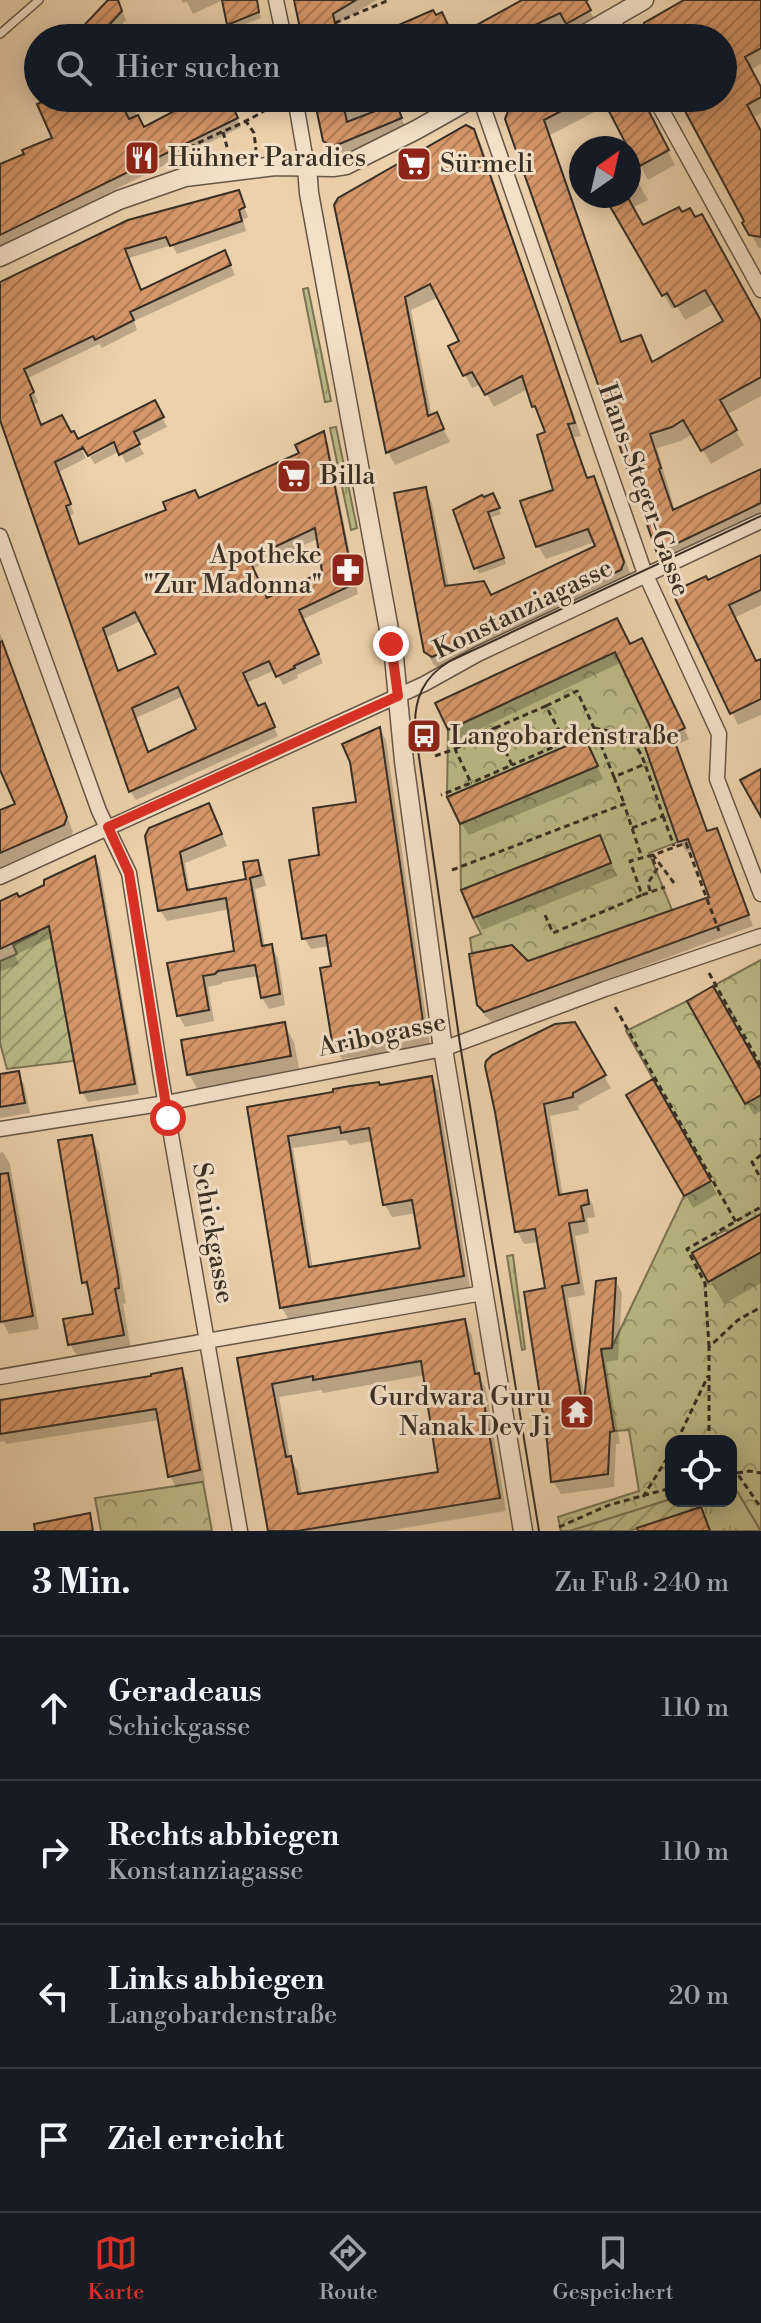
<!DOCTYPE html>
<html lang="de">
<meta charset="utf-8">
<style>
:root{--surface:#171b24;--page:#242831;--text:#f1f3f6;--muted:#9ea1a6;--line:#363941;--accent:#d93025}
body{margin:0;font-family:"Libre Bodoni",serif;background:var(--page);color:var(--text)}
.controls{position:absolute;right:24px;bottom:24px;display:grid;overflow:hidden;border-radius:16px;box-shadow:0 4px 20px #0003}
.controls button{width:72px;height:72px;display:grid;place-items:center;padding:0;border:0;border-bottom:2px solid var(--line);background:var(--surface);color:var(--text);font:40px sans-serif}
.compass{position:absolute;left:569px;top:136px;width:72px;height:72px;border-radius:50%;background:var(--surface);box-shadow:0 4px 20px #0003;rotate:34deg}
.stop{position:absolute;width:24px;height:24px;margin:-18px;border:6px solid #d93025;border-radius:50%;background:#fff}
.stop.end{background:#d93025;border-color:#fff;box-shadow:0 2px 8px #0008}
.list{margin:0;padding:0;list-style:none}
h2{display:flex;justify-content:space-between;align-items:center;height:104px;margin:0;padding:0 32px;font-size:34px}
h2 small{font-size:26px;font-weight:400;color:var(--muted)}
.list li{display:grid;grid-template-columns:52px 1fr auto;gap:24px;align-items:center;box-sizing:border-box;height:144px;padding:0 32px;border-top:2px solid var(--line)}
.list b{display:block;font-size:30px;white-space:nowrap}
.list p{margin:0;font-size:26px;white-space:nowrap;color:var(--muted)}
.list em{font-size:26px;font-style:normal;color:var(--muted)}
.icon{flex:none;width:44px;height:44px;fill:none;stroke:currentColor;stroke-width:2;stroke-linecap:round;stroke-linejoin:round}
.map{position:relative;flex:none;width:761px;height:1531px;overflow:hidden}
.search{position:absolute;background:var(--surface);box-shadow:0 4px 20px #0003;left:24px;right:24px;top:24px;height:88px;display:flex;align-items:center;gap:20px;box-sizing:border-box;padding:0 28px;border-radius:44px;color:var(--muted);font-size:30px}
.sheet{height:680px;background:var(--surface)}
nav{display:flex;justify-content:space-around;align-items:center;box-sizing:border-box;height:112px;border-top:2px solid var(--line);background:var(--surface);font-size:22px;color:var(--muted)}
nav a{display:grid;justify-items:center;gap:4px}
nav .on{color:var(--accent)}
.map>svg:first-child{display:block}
.grass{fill:url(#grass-tufts);stroke:#7a7456;stroke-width:2}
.forest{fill:url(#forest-crowns);stroke:#7a7456;stroke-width:2}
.garden{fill:url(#garden-furrows);stroke:#7a7456;stroke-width:2}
.shadow{fill:#0003;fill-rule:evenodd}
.building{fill:url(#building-hatch);stroke:#372e24;stroke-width:2;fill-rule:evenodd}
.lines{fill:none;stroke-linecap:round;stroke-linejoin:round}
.service-casing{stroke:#645746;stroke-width:10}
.minor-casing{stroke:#645746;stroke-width:17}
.tertiary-casing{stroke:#645746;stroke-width:21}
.path{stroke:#372e24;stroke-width:3;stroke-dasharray:6 4;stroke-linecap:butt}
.service{stroke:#f3e1c9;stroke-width:7}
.minor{stroke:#f3e1c9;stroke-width:14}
.tertiary{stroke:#f3e1c9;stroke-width:18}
.tram{stroke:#372e24;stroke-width:2}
.route{stroke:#d93025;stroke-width:10}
.labels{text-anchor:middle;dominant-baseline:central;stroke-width:6;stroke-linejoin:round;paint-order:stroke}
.poi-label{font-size:26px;fill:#372e24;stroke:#f3e1c9;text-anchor:start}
.street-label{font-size:26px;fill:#372e24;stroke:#f3e1c9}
</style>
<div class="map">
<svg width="761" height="1531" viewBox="0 0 761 1531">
<defs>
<pattern id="grass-tufts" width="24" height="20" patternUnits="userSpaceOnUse" patternTransform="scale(2)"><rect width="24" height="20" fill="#bcba87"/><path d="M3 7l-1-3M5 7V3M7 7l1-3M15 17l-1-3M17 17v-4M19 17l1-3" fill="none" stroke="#9a986e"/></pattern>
<pattern id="forest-crowns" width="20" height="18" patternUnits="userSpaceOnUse" patternTransform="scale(2)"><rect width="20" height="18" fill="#bcba87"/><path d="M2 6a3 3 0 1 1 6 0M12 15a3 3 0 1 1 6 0" fill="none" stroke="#9a986e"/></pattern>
<pattern id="garden-furrows" width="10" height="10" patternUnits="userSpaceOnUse" patternTransform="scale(2)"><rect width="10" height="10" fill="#bcba87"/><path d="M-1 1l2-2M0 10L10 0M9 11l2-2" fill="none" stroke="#9a986e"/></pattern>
<pattern id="building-hatch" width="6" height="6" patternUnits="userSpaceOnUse" patternTransform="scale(2)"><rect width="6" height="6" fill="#d6976a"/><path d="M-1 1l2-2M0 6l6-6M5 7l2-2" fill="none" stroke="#ae7c57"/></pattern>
</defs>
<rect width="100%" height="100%" fill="#ecd1ac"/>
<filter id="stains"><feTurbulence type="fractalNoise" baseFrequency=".0025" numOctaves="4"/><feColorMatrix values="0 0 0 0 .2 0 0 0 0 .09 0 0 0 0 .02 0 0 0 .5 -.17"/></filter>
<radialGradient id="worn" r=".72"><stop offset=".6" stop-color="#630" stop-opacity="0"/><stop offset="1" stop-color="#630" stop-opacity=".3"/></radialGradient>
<path class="grass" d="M308 288 331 401 325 402 303 289Z
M336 427 357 528 351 530 330 428Z
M513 1255 525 1349 522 1350 507 1256Z
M731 1481 761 1531H710L699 1501H731Z"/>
<path class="forest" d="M615 652 656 739 644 744 678 842 649 853 672 910 528 962 512 945 472 953 470 938 481 934 473 918 611 863 600 835 461 890 460 824 598 766 585 738 447 797 448 730Z
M761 960V1070L713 986Z
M687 1001 761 1095V1214L728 1233 726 1230 716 1235 718 1239 692 1253 709 1282 761 1252V1531L731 1481V1441H671V1499L570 1531H561L558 1517 639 1491 629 1430 614 1431 601 1349 612 1347 684 1196 711 1181 626 1031Z
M203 1482 212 1531H101L95 1498Z"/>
<path class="garden" d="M47 916 74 1061 7 1069 0 1043V961L17 954 13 945 37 933 32 922Z
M671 1499V1501H699L701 1507 630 1531H570Z"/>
<path class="shadow" d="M111 0H117L126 20 109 38H75Z
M181 0H223L193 14 187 2 183 3Z
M224 0H257L261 18 232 29Z
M296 0H377L337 24 341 38H304Z
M526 0H583L595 20 573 33 567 22 537 36 538 38H463Z
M687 0H761V64L750 70 761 90V113L721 137 761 135V248L758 247 745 223 746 221 680 98H723V38H648Z
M446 24 453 37 450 38H383Z
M38 76V98H79L85 113 103 112 127 100 126 98H159L133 108 144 130 202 98H227L241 127 0 247V166L54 139 31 84Z
M316 98H392L406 128 338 156 330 151 324 140Z
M517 98H641L675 165 648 180 608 105 550 135 623 344 640 338 653 363 726 322 715 303 685 320 677 306 672 309 613 207 609 196H629V174L632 172 648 200 632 208 643 228 761 325V396L726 415 744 445 711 464 693 433 681 441 657 448 675 511 761 472V521L667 566 658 552Z
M473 130 481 144 581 436 574 437 588 480 593 478 601 491 631 576 441 669 434 665 426 651 425 490 432 503 449 587 491 597 597 547 595 542 546 559 538 546 555 492 547 433 541 419 534 406 528 389 494 407 481 384 472 388 465 375 461 342 439 297 411 310 432 417 443 428 450 442 395 465 388 452 337 205Z
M239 193 248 217 243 220 246 231 177 254 172 245 129 258 141 292 229 262 235 275 134 321 137 330 102 348 99 344 28 378 38 402 34 405 42 427 71 435 78 441 154 402 167 427 137 442 144 454 126 463 120 451 95 464 90 457 123 439 85 448 82 450 86 458 59 472 74 514 70 515 80 546 199 500 301 454 323 434 328 443 358 594 303 619 323 663 297 675 298 678 283 685 275 670 246 683 258 708 269 715 278 736 136 800 130 791 0 417V284ZM319 538 325 573 267 600 252 569ZM141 621 158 655 119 673 107 637ZM184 696 199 730 148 754 136 718Z
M492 496 501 514 490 518 506 564 479 574 456 511Z
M761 557V605L734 618 756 663 761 661V715L738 725 675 593 708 582Z
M0 633 73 832 70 838 0 870V817L17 805 0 753Z
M630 646 647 651 689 739 677 745 708 833 716 830 722 841 753 926 492 1022 485 1016 478 1005 527 964 712 898 694 849 686 852 680 841 659 740 622 662 456 740 437 704Z
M380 729 386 740 430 1046 342 1059 335 1048 333 968 330 946 311 949 304 938 322 856 359 804Z
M591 753 603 779 469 835 461 823Z
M215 816 227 846 185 863 190 892 249 880 257 862 263 873 266 886 255 889 265 948 271 947 278 958 285 1005 269 1009 262 998 259 976 224 982 221 984 208 987 214 1021 185 1027 179 1016 170 965 237 952 230 909 167 921 160 910 147 837Z
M600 838 617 876 482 930 464 891Z
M95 858 100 868 139 1094 88 1102 82 1092 53 937 15 955 19 964 0 972V903L19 900Z
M690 1002 761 1074V1111L754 1115Z
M284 1024 294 1042 300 1074 199 1092 189 1074Z
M574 1024 611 1088 578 1106 579 1110 550 1116 563 1197 586 1193 593 1205 595 1217 587 1218 589 1233 575 1236 585 1295 568 1298 585 1399 615 1280 622 1293 618 1360 606 1362 620 1444H616L614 1487 561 1494 553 1481 547 1290 539 1242 524 1244 517 1231 497 1111Z
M18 1074 24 1084 30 1113 0 1118V1076Z
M431 1078 438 1091 470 1288 289 1320 282 1308 250 1109ZM346 1140 350 1145 373 1141 385 1205 392 1217 417 1213 423 1249 313 1269 293 1148Z
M653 1082 717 1194 693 1208 629 1095Z
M91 1137 99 1152 126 1303 123 1304 131 1350 79 1359 70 1344 95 1315 92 1297 84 1283Z
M3 1152 10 1164 39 1329 9 1334 2 1321 0 1311V1153Z
M761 1216V1283L724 1304 695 1254Z
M464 1322 472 1335 479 1377 486 1389 506 1511 386 1531H270L240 1360ZM425 1375 440 1474 302 1496 298 1472 290 1457 279 1397 321 1390 323 1393Z
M181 1371 188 1382 205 1481 176 1487 170 1476 160 1420 6 1444 4 1441 0 1442V1402L75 1391Z"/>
<path class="building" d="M108 0H118L122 11 97 38H72Z
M222 0H257L259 12 227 25Z
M294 0H356L333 14 338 38H302Z
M522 0H588L586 1 591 10 566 24 560 13 533 26 540 38H453Z
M684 0H761V48L745 57 761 87V97L747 105 761 131V237L749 235 742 223 744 221 678 98H723V38H646L642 31 644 23Z
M433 10 436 15 442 12 449 27 425 38H369Z
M51 98H80L85 110 100 104 103 110 120 101 129 119 138 115 144 127 184 106 181 98H229L238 118 0 235V164L24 154 22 150 52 138 37 104Z
M314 98H342L347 122 396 103 402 118 332 147 323 141Z
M513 98H586L544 120 621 342 641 335 652 362 723 321 705 290 675 307 667 293 662 296 611 208 607 196H627L643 225 679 207 682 212 690 208 695 217 702 214 761 321V377L720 400 737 430 701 451 683 420 672 427 650 434 661 468 659 469 673 510 761 469V503L657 553 505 119Z
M602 98H642L669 150 638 167Z
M466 125 474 129 542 324 575 423 568 424 587 478 594 476 624 562 621 570 432 657 424 652 394 493 426 487 445 586 484 581 491 595 595 546 588 529 536 547 520 501 553 490 537 435 545 432 535 406 532 407 522 376 485 395 472 372 463 376 448 346 459 341 430 284 405 297 428 416 437 412 444 429 386 453 334 205 338 198Z
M239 190 245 207 239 210 242 221 170 246 166 237 125 249 141 290 225 250 231 265 130 312 134 320 95 340 93 336 24 369 34 392 30 395 41 425 62 415 71 432 74 431 78 439 155 400 164 417 134 432 140 444 119 455 114 442 88 456 82 446 83 448 55 462 71 504 66 506 79 544 166 510 163 502 195 490 199 498 299 453 295 445 324 431 354 584 299 610 319 654 294 666 295 668 276 677 269 661 243 673 258 706 265 703 275 727 129 792 0 420V282L128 220ZM315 528 322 572 267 598 249 559ZM135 612 156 654 118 671 103 628ZM178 687 196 729 148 752 132 708Z
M493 493 500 508 488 512 504 558 474 569 453 510 482 495 484 497Z
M761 555V590L729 605 756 661 761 659V699L730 714 672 592 706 576 708 580Z
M617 618 630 644 642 638 685 728 672 734 707 831 717 828 749 915 484 1012 477 1005 469 954 512 945 528 961 709 897 688 839 678 842 644 744 656 739 615 652 448 730 435 703Z
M2 641 67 817 64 825 0 853V810L15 804 0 770V642Z
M380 727 425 1035 333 1048 320 968 331 966 326 935 302 939 289 860 319 855 313 808 356 802 350 762 342 744Z
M585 738 598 766 460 824 447 797Z
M761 769V817L740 780Z
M209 803 222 834 180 852 187 890 246 879 243 862 258 860 261 875 250 878 262 946 272 944 280 994 261 998 255 965 218 971 215 974 203 976 209 1010 177 1016 167 963 234 951 226 898 158 911 145 836 149 828Z
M600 835 611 863 473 918 461 890Z
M95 856 135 1084 80 1093 49 926 0 949V901L17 893 19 897 44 885V880Z
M713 986 761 1070V1095L745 1104 687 1001Z
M285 1022 291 1056 187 1075 181 1040Z
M575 1022 606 1075 573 1093V1097L544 1104 559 1195 587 1190 589 1204 581 1206 584 1221 569 1223 579 1283 562 1286 582 1402H584L596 1281 616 1278 612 1348 601 1349 614 1431 610 1432 608 1474 551 1482 547 1441 524 1292 545 1288 535 1229 515 1232 495 1112 485 1066 486 1061 492 1055 555 1024Z
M19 1071 25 1103 0 1107V1074Z
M432 1076 464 1276 280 1308 247 1107 333 1092V1089L350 1086 379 1082 380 1085ZM340 1127 341 1133 369 1128 383 1205 412 1200 420 1248 309 1267 288 1136Z
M653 1079 711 1181 684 1196 626 1095Z
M92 1135 118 1277 119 1288 115 1289 124 1335 68 1345 63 1319 93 1314 87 1282 82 1283 58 1140Z
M8 1173 33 1316 0 1322V1174Z
M761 1214V1252L708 1282 692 1253Z
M465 1319 475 1374 479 1373 500 1498 297 1531H268L237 1358ZM421 1361 438 1472 298 1494 291 1456 286 1457 272 1384 313 1376V1380Z
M182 1368 200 1470 168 1477 156 1409 0 1434V1400L151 1376V1374Z
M701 1507 710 1531H638L637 1528Z
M90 1513 93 1531H35L34 1524Z"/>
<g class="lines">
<defs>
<path id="service" d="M0 34 39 0"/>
<path id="minor" d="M276 0 284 38
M612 18 622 38
M295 98 307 167
M480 98 644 571 719 734 717 779 761 894
M655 98 761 290
M0 536 99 811 129 873 162 1083 240 1531
M0 877 424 684 478 654 761 521
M0 1129 166 1103 443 1049 605 989 761 936
M0 1377 483 1293"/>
<path id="tertiary" d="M578 38 644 0
M307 167 309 193 394 657 404 761 443 1049 523 1531
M0 257 119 200 185 177 275 166 333 167 346 165 416 130 473 98"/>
</defs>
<use href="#service" class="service-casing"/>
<use href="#minor" class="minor-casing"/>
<use href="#tertiary" class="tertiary-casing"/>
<path class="path" d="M335 23 389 0
M245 120 254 133 256 150
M223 132 227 147
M173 159C205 133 250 127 280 98
M546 706 577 691 594 728 565 742
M495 728 546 706 565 742 512 765
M594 728C623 734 634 735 645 764L614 777Z
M455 749 495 728 512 765 471 783
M435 756 455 749 471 783 441 795
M614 777 624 803
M663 816 674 846
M632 828 663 816 645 764
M653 855 630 861 642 895 665 887
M452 870 624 804 642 858
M674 883 653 855 686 843 719 931
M650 891 648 883 657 869 651 855
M545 915 553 933 642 895
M709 973 761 1066
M615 1007 736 1222
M761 1138V1140
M761 1155 752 1162 761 1179
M709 1347 705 1283 687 1249 761 1207
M677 1441 708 1376
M709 1441V1347L738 1320 761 1307
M731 1469 737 1473 759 1505H761
M737 1473 749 1471 761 1473
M643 1497 671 1452
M559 1527 609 1505 671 1488"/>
<use href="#service" class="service"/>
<use href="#minor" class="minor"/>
<use href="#tertiary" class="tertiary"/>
<path class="tram" d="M539 1531 460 1044 415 729C414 699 423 677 450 661L761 516"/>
</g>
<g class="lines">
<path class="route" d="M168 1118 129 873 108 827 398 696 391 644"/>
</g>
<defs>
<symbol id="restaurant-square" viewBox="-11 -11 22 22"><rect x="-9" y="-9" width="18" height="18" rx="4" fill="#8f2418" stroke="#f3e1c9"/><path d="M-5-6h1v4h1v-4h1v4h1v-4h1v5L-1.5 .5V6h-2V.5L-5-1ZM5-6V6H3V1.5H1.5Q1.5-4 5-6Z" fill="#fff"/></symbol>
<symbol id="supermarket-square" viewBox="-11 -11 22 22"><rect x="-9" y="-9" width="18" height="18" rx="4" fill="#8f2418" stroke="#f3e1c9"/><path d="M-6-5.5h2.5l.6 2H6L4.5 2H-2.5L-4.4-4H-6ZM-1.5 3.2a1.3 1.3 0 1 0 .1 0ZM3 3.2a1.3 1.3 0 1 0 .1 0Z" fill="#fff"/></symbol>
<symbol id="pharmacy-square" viewBox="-11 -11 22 22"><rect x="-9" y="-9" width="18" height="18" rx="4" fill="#8f2418" stroke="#f3e1c9"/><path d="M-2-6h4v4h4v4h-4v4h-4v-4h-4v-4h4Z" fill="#fff"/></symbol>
<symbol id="bus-square" viewBox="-11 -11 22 22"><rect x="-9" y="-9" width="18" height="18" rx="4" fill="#8f2418" stroke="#f3e1c9"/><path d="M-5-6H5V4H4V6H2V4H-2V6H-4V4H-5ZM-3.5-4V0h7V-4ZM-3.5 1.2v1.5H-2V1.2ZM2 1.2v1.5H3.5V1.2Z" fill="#fff"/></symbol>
<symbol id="temple-square" viewBox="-11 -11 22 22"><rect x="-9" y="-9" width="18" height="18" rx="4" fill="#8f2418" stroke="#f3e1c9"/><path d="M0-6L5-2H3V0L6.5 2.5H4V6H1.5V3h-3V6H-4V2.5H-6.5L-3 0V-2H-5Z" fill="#fff"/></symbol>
</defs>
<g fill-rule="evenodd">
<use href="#restaurant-square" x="122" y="138" width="40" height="40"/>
<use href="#supermarket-square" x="394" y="144" width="40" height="40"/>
<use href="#supermarket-square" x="274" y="456" width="40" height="40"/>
<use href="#pharmacy-square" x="328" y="550" width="40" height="40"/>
<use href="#bus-square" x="404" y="716" width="40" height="40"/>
<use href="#temple-square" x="557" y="1392" width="40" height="40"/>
</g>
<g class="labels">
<g class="poi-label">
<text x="168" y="158">Hühner Paradies</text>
<text x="440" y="164">Sürmeli</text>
<text x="320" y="476">Billa</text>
<text x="322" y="555" text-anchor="end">Apotheke<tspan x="322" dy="30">"Zur Madonna"</tspan></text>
<text x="450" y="736">Langobardenstraße</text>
<text x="551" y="1397" text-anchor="end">Gurdwara Guru<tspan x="551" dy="30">Nanak Dev Ji</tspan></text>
</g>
<g class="street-label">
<text transform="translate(644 490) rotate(70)">Hans-Steger-Gasse</text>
<text transform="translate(523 609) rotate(-26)">Konstanziagasse</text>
<text transform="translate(382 1035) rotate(-12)">Aribogasse</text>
<text transform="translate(213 1233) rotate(80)">Schickgasse</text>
</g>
</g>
<rect width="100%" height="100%" filter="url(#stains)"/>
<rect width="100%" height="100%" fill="url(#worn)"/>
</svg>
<div class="controls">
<button><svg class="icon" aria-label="locate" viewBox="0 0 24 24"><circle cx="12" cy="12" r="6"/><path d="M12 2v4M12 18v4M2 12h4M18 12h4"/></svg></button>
</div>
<svg class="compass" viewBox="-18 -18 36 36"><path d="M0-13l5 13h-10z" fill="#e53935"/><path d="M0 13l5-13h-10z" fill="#9ea1a6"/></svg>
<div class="stop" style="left:168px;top:1118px"></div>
<div class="stop end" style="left:391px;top:644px"></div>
<div class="search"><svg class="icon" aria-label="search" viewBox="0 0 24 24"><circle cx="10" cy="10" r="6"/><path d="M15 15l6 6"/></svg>Hier suchen</div>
</div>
<section class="sheet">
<h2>3 Min.<small>Zu Fuß · 240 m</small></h2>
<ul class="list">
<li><svg class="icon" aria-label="ahead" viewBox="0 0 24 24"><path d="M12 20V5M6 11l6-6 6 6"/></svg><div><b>Geradeaus</b><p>Schickgasse</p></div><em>110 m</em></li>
<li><svg class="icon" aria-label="right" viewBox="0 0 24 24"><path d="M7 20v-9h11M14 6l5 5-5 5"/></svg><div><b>Rechts abbiegen</b><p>Konstanziagasse</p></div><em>110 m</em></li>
<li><svg class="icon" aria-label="left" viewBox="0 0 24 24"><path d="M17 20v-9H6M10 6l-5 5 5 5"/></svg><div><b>Links abbiegen</b><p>Langobardenstraße</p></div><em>20 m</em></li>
<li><svg class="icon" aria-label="arrive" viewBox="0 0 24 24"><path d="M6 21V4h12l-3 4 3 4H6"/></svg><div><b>Ziel erreicht</b></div></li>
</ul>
</section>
<nav>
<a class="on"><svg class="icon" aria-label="map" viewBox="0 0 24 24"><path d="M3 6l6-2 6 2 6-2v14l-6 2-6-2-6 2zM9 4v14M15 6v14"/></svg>Karte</a>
<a><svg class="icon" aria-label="directions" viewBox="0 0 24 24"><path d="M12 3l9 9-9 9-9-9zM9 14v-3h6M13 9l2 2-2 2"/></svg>Route</a>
<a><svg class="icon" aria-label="saved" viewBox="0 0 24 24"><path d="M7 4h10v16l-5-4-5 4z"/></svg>Gespeichert</a>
</nav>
